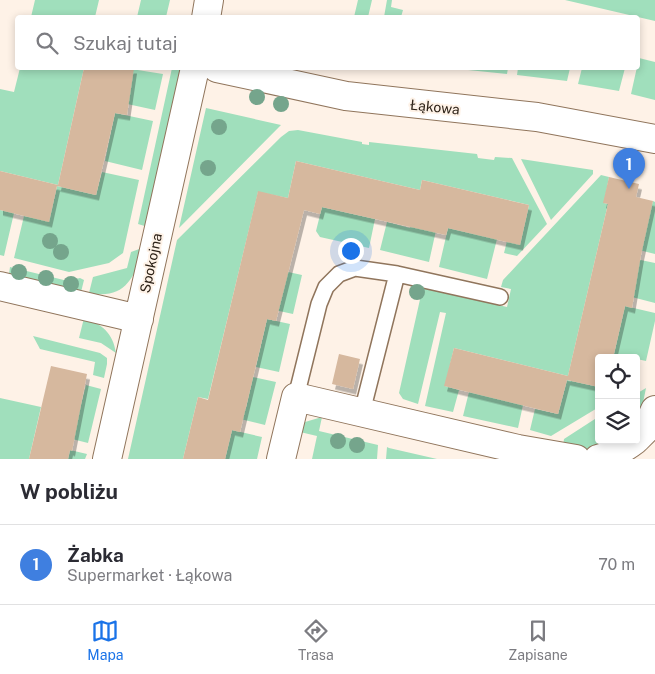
<!DOCTYPE html>
<html lang="pl">
<meta charset="utf-8">
<style>
:root{--surface:#fff;--page:#f2f2f3;--text:#2b2b33;--muted:#7c7c81;--line:#e1e1e2;--accent:#1a73e8}
body{margin:0;font-family:"Public Sans",sans-serif;background:var(--page);color:var(--text)}
.controls{position:absolute;right:15px;bottom:15px;display:grid;overflow:hidden;border-radius:5px;box-shadow:0 2px 8px #0003}
.controls button{width:45px;height:45px;display:grid;place-items:center;padding:0;border:0;border-bottom:1px solid var(--line);background:var(--surface);color:var(--text);font:25px sans-serif}
.you{position:absolute;left:350px;top:250px;width:18px;height:18px;margin:-12px;border:4px solid #fff;border-radius:50%;background:#1a73e8;box-shadow:0 0 0 8px #1a73e833}
.badge{display:grid;place-items:center;width:32px;height:32px;border-radius:50%;background:var(--accent);color:#fff;font-size:16px;font-weight:700}
.pin{position:absolute;translate:-50% -41px;filter:drop-shadow(0 1px 2px #0008)}
.pin::after{content:'';position:absolute;top:26px;width:18px;height:15px;background:inherit;clip-path:polygon(0 0,100% 0,50% 100%)}
.list{margin:0;padding:0;list-style:none}
h2{display:flex;justify-content:space-between;align-items:center;height:65px;margin:0;padding:0 20px;font-size:21px}
h2 small{font-size:16px;font-weight:400;color:var(--muted)}
.list li{display:grid;grid-template-columns:32px 1fr auto;gap:15px;align-items:center;box-sizing:border-box;height:80px;padding:0 20px;border-top:1px solid var(--line)}
.list b{display:block;font-size:19px;white-space:nowrap}
.list p{margin:0;font-size:16px;white-space:nowrap;color:var(--muted)}
.list em{font-size:16px;font-style:normal;color:var(--muted)}
.icon{flex:none;width:28px;height:28px;fill:none;stroke:currentColor;stroke-width:2;stroke-linecap:round;stroke-linejoin:round}
.map{position:relative;flex:none;width:655px;height:459px;overflow:hidden}
.search{position:absolute;background:var(--surface);box-shadow:0 2px 8px #0003;left:15px;right:15px;top:15px;height:55px;display:flex;align-items:center;gap:12px;box-sizing:border-box;padding:0 18px;border-radius:5px;color:var(--muted);font-size:19px}
.sheet{height:145px;background:var(--surface)}
nav{display:flex;justify-content:space-around;align-items:center;box-sizing:border-box;height:70px;border-top:1px solid var(--line);background:var(--surface);font-size:14px;color:var(--muted)}
nav a{display:grid;justify-items:center;gap:2px}
nav .on{color:var(--accent)}
.map>svg:first-child{display:block}
.green{fill:#a0dfbc}
.building{fill:#d6b89e;filter:url(#shadow)}
.lines{fill:none;stroke-linecap:round;stroke-linejoin:round}
.lane-casing{stroke:#90755c;stroke-width:18}
.street-casing{stroke:#90755c;stroke-width:30}
.lane{stroke:#fff;stroke-width:15}
.street{stroke:#fff;stroke-width:28}
.tree{fill:#75a58c}
.labels{text-anchor:middle;dominant-baseline:central;stroke-width:4;stroke-linejoin:round;paint-order:stroke}
.street-label{font-size:14px;fill:#2c2117;stroke:#fef2e7}
</style>
<div class="map">
<svg width="655" height="459" viewBox="0 0 655 459">
<defs>
<filter id="shadow"><feDropShadow dx="3" dy="5.5" stdDeviation="0" flood-color="#0004"/></filter>
</defs>
<rect width="100%" height="100%" fill="#fef2e7"/>
<path class="green" d="M35 0H99L95 17H31Z
M141 0H170L166 17H137Z
M358 0H372L368 17H354Z
M387 0H392L391 7 403 10 401 17H384Z
M565 0H655V21Z
M639 58 655 62V100L631 94Z
M20 68H84L58 185 0 171V89L14 92Z
M125 68 163 74 155 110 118 102Z
M172 68H182L148 227 138 224Z
M469 68H508L507 74 468 70Z
M518 68H570L567 81 517 75Z
M582 68H625L619 91 578 84Z
M206 108 281 125 179 228Z
M115 113 153 121 142 170 105 161Z
M298 130 362 142V144L369 145V142L477 154 478 158 494 160 495 157 512 158 547 224 517 256 504 253 507 241 520 244 529 205 422 180 420 190 296 161 288 198 258 192 208 399 198 397 183 459H128L177 240 281 137 289 131Z
M521 159 593 170V174L551 220Z
M102 172 139 180 123 253 109 263 69 272 14 258 24 216 49 221 57 186 96 195Z
M601 175 609 177 604 203 608 204 568 376 454 348 445 386 459 390 453 412 425 406 446 313 440 312 418 404 403 399 399 393 421 295 410 293 417 289 423 288 507 307 511 289 501 287 503 280Z
M653 201 655 202V254L639 250Z
M322 207 375 219 369 248 320 237 316 231Z
M0 210 14 213 4 256 0 255Z
M413 220 437 226 429 262 380 250 387 222 410 228Z
M448 228 497 239 487 279 439 267Z
M142 248C136 278 124 300 89 293L93 277 127 268 131 252Z
M636 259 655 263V303L628 296Z
M10 267 68 281 80 278 84 280 81 292 9 274Z
M279 270 302 275 293 314 270 309Z
M625 306 655 313V321L646 361 614 354Z
M84 318C102 324 113 333 116 353L101 343 79 338Z
M267 319 290 324 279 372 256 367Z
M33 336 100 353 107 358V364L104 378 93 375 95 362 40 349Z
M253 377 276 382 265 425 236 418 246 408Z
M567 380 599 387V407L551 436 530 430 535 409 558 414Z
M86 385 101 389 88 443 72 439Z
M646 388 643 403 636 418V394Z
M469 392 523 405 518 428 463 416Z
M0 398 41 407 29 459H0Z
M322 417 319 431 378 445 377 459H312L317 436 300 432 305 422Z
M598 417 599 440H612L602 448 586 449 563 446 564 439Z
M232 430 262 437 257 459H225Z
M387 447 389 448 437 459H386Z
M70 450 87 454 85 459H68Z"/>
<path class="building" d="M84 68H134L127 115 115 113 96 195 57 186 49 222 0 210V171L58 185Z
M296 161 420 190 422 180 529 205 520 245 448 228 446 235 322 207 320 214 304 210 276 321 267 319 240 432 232 430 225 459H183L198 397 208 400 258 191 288 198Z
M609 177 639 184 636 197 653 201 641 255 632 308 625 306 613 358H599V387L567 380 608 204 603 203Z
M454 348 568 376 558 414 444 386Z
M339 354 360 359 353 389 332 384Z
M51 366 87 374 72 451 70 450 68 459H29Z"/>
<g class="lines">
<defs>
<path id="lane" d="M296 397 319 304 326 287 339 274 355 268 397 274 500 297
M362 412 397 274"/>
<path id="street" d="M206 18 209 0
M217 68 346 96 537 117 655 139
M0 286 139 319
M636 439 647 428 655 410
M107 459 195 68
M281 459 296 397 518 449 576 459
M598 459C612 456 623 449 635 440"/>
</defs>
<use href="#lane" class="lane-casing"/>
<use href="#street" class="street-casing"/>
<use href="#lane" class="lane"/>
<use href="#street" class="street"/>
</g>
<g class="tree">
<circle cx="257" cy="97" r="8"/>
<circle cx="281" cy="104" r="8"/>
<circle cx="219" cy="127" r="8"/>
<circle cx="208" cy="168" r="8"/>
<circle cx="50" cy="241" r="8"/>
<circle cx="61" cy="252" r="8"/>
<circle cx="19" cy="272" r="8"/>
<circle cx="46" cy="278" r="8"/>
<circle cx="71" cy="284" r="8"/>
<circle cx="417" cy="292" r="8"/>
<circle cx="338" cy="441" r="8"/>
<circle cx="357" cy="445" r="8"/>
</g>
<g class="labels">
<g class="street-label">
<text transform="translate(435 107) rotate(6)">Łąkowa</text>
<text transform="translate(151 263) rotate(-78)">Spokojna</text>
</g>
</g>
</svg>
<div class="controls">
<button><svg class="icon" aria-label="locate" viewBox="0 0 24 24"><circle cx="12" cy="12" r="6"/><path d="M12 2v4M12 18v4M2 12h4M18 12h4"/></svg></button>
<button><svg class="icon" aria-label="layers" viewBox="0 0 24 24"><path d="M12 4l9 5-9 5-9-5zM3 14l9 5 9-5"/></svg></button>
</div>
<div class="you"></div>
<div class="pin badge" style="left:629px;top:189px;background:#3f7fe0">1</div>
<div class="search"><svg class="icon" aria-label="search" viewBox="0 0 24 24"><circle cx="10" cy="10" r="6"/><path d="M15 15l6 6"/></svg>Szukaj tutaj</div>
</div>
<section class="sheet">
<h2>W pobliżu<small></small></h2>
<ul class="list">
<li><span class="badge" style="background:#3f7fe0">1</span><div><b>Żabka</b><p>Supermarket · Łąkowa</p></div><em>70 m</em></li>
</ul>
</section>
<nav>
<a class="on"><svg class="icon" aria-label="map" viewBox="0 0 24 24"><path d="M3 6l6-2 6 2 6-2v14l-6 2-6-2-6 2zM9 4v14M15 6v14"/></svg>Mapa</a>
<a><svg class="icon" aria-label="directions" viewBox="0 0 24 24"><path d="M12 3l9 9-9 9-9-9zM9 14v-3h6M13 9l2 2-2 2"/></svg>Trasa</a>
<a><svg class="icon" aria-label="saved" viewBox="0 0 24 24"><path d="M7 4h10v16l-5-4-5 4z"/></svg>Zapisane</a>
</nav>
